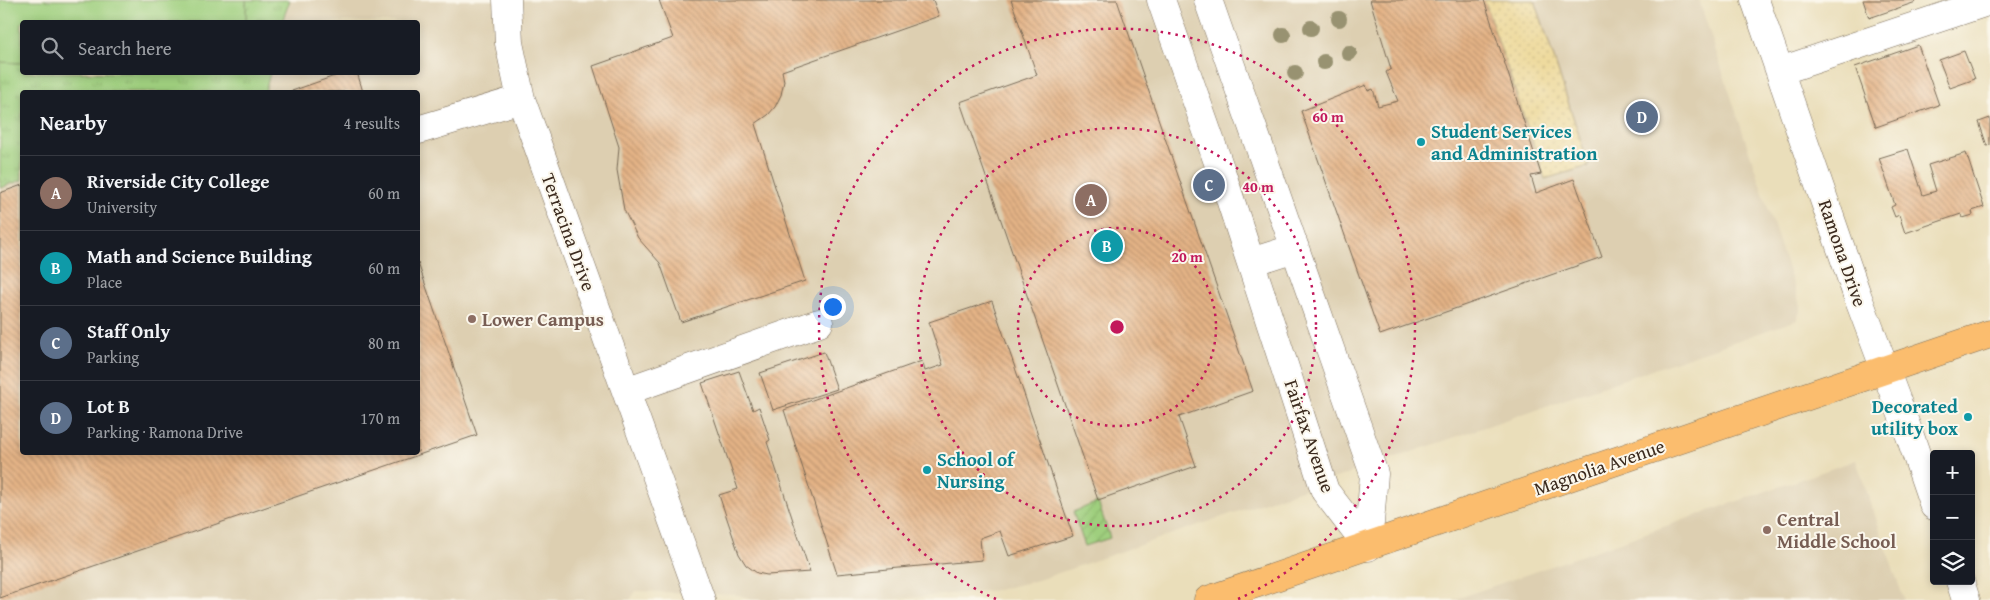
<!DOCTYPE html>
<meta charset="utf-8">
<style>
:root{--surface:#171b24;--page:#20242c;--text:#f1f3f6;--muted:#9ea1a6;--line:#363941;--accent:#d1495b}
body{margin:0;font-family:"Gentium Book Plus",serif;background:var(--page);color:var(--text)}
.controls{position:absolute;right:15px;bottom:15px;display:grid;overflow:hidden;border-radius:5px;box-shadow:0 2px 8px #0003}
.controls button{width:45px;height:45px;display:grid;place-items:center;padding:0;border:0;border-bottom:1px solid var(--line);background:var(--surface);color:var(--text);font:25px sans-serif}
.you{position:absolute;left:832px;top:306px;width:18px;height:18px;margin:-12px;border:4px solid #fff;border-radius:50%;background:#1a73e8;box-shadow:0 0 0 8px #1a73e833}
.badge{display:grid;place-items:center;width:32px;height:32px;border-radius:50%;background:var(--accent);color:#fff;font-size:16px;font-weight:700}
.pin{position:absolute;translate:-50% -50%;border:2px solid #fff;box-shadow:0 1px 5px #0006}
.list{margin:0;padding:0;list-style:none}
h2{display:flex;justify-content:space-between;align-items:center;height:65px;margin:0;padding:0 20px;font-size:21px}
h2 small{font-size:16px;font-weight:400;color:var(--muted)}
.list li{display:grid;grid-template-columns:32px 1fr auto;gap:15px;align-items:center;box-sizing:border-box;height:75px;padding:0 20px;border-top:1px solid var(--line)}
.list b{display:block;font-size:19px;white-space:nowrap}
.list p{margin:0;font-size:16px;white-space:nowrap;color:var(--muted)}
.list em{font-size:16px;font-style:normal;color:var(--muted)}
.icon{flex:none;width:28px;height:28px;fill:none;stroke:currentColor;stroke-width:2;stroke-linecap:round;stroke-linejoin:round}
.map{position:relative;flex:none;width:1990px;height:600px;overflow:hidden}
.search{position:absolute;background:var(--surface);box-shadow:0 2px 8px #0003;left:20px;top:20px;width:400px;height:55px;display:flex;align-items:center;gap:12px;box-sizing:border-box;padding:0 18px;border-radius:5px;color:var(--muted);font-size:19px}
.panel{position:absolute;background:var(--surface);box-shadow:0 2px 8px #0003;left:20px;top:90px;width:400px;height:365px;border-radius:5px}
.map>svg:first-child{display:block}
.built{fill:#ddcfb1;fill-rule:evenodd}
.grass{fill:url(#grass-tufts);stroke:#6d7c4e}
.sand{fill:url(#sand-dots);stroke:#94825e}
.park{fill:#9fcf7e;stroke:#6d7c4e}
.garden{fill:url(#garden-furrows);stroke:#6d7c4e}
.building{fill:url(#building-back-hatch)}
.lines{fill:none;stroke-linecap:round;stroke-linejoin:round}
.minor-casing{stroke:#786955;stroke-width:29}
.major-casing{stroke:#786955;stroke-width:29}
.minor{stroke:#fff;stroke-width:28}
.major{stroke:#fbbd6e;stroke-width:28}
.tree{fill:#989271}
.ring{fill:none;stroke:#c2185b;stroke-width:2.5;stroke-dasharray:2.5 5}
.culture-dot{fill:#0f9aa8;stroke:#fbf7ec;stroke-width:2}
.education-dot{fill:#8d6e63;stroke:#fbf7ec;stroke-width:2}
.labels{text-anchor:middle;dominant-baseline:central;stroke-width:4;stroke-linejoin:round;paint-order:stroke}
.culture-label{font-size:19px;font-weight:bold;fill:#0d838f;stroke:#fbf7ec;text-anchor:start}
.street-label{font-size:19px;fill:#3b2a1e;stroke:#fbf7ec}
.education-label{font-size:19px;font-weight:bold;fill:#785e54;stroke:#fbf7ec;text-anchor:start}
.centre{fill:#c2185b;stroke:#fbf7ec;stroke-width:2.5}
.ring-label{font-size:15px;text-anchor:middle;font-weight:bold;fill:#c2185b;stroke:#fbf7ec;stroke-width:4;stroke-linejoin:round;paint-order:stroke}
</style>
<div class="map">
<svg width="1990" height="600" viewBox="0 0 1990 600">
<defs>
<pattern id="grass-tufts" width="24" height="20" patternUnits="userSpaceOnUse" patternTransform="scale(1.25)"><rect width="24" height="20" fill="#9fcf7e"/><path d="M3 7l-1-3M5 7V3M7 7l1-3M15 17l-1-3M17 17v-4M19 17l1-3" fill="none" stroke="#8ab26c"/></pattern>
<pattern id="sand-dots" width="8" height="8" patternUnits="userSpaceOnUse" patternTransform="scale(1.25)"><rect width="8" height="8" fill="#eeda9e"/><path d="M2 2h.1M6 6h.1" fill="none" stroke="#cdbb88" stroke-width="1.8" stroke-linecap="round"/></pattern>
<pattern id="garden-furrows" width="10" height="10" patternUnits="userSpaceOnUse" patternTransform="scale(1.25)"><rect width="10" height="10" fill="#9fcf7e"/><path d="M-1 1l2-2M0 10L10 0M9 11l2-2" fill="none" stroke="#8ab26c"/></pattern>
<pattern id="building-back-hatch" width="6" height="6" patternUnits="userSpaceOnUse" patternTransform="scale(1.25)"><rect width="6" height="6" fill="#e4b386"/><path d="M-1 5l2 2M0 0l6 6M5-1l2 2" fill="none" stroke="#ba926d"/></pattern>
</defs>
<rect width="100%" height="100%" fill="#fbf7ec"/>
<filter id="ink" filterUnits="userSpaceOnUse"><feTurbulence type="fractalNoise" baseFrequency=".02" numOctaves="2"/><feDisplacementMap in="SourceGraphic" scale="10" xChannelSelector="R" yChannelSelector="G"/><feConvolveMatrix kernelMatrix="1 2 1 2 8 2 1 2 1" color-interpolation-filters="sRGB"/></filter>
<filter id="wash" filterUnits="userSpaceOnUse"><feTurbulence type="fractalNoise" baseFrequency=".0096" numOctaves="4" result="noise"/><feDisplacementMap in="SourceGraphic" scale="20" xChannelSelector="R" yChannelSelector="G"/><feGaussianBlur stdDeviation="1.12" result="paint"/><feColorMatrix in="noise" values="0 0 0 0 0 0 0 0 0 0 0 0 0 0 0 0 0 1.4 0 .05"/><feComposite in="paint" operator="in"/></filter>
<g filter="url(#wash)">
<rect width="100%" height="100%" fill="#eadeba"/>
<path class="built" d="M0 0H1699L1801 308 1797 320 1038 580 997 590 886 600H755L739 595 636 591 630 600H0ZM22 22H418V72H22ZM22 92H418V452H22Z
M1856 460 1904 600H1453Z"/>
<path class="grass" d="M246 0H290L282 22H246Z
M0 62 22 63V72L270 73 265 92H22V180L0 188Z"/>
<path class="sand" d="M1484 0H1535L1589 166 1545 179Z"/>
<path class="park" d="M0 0H246V22H22V63L0 62Z"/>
<path class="garden" d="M1098 502 1110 538 1085 546 1073 512Z"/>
<g id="blocks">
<path class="building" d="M659 0H933L939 16 782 71 784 81 781 95 775 107 768 115 755 124 805 281 681 322 660 263 638 238 624 210 617 170 619 147 593 66 673 38Z
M1011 0H1117L1253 391 1179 417 1196 466 1098 500 960 102 1037 75Z
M1370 0H1484L1541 174 1531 176 1536 193 1574 179 1602 257 1380 335 1301 111 1366 85 1368 91 1373 89 1378 106 1398 101 1386 72 1391 69Z
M1863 0H1915L1916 2 1869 18Z
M1918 45 1939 105 1876 127 1855 67Z
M1964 51 1975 79 1950 88 1939 60Z
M346 72H357L363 92H289Z
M1990 118V145L1987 146 1979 122Z
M1908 149 1923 195 1936 191 1928 165 1966 153 1984 207 1972 211 1973 215 1963 218 1961 214 1905 233 1899 215 1895 217 1891 207 1895 205 1879 158Z
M22 185V452H418V263L477 435 0 598V193Z
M992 301 1073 536 1009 556 1000 531 980 538 982 560 837 574 784 410 922 361 925 371 943 365 929 322Z
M824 352 837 389 773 410 760 373Z
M739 371 753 410 759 407 770 440 767 442 810 572 767 575 757 573 746 565 739 554 719 495 738 489 702 383Z"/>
</g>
</g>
<g filter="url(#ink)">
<use href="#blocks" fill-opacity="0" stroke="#786955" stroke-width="1"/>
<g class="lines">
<defs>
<path id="minor" d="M507 0 509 43 521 99 701 600
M1161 0 1220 168 1325 491 1368 547
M1208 0 1374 474 1368 547
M1755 0 1857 295 1910 436 1934 506
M1780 71 1990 1
M418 130 521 99
M1251 262 1295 248
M626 391 819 323
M1960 581 1966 600"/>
<path id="major" d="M1208 600 1990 334"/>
</defs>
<use href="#minor" class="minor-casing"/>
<use href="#major" class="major-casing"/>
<use href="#minor" class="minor"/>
<use href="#major" class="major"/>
</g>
<g class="tree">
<circle cx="1339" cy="19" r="8"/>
<circle cx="1311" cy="28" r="8"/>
<circle cx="1283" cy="35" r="8"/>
<circle cx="1349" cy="53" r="8"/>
<circle cx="1324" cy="62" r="8"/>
<circle cx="1295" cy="73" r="8"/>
</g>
</g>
<g class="ring">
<circle cx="1117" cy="327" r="99"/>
<circle cx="1117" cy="327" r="199"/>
<path d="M996 599A298 298 0 1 1 1238 599"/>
</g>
<g class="culture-dot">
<circle cx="1421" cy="142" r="5"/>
<circle cx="1968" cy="417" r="5"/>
<circle cx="927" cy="470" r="5"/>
</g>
<g class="education-dot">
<circle cx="472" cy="319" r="5"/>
<circle cx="1767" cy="530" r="5"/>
</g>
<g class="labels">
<g class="culture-label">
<text x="1431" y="131">Student Services<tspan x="1431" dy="22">and Administration</tspan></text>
<text x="1958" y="406" text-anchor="end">Decorated<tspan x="1958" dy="22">utility box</tspan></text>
<text x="937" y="459">School of<tspan x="937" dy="22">Nursing</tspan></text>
</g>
<g class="street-label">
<text transform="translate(569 232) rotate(70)">Terracina Drive</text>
<text transform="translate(1843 253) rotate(71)">Ramona Drive</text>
<text transform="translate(1310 436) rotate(71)">Fairfax Avenue</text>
<text transform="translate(1599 467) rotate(-19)">Magnolia Avenue</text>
</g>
<g class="education-label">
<text x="482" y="319">Lower Campus</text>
<text x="1777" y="519">Central<tspan x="1777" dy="22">Middle School</tspan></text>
</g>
</g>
<circle cx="1117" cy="327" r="8" class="centre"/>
<g class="ring-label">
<text x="1328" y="122">60 m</text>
<text x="1258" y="192">40 m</text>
<text x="1187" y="262">20 m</text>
</g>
</svg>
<div class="controls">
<button>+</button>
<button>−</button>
<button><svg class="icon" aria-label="layers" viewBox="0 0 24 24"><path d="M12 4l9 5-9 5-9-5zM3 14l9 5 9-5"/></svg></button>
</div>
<div class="you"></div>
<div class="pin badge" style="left:1091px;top:200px;background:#8d6e63">A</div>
<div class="pin badge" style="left:1107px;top:246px;background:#0f9aa8">B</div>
<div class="pin badge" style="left:1209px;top:185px;background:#5c6f8a">C</div>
<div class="pin badge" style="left:1642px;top:117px;background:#5c6f8a">D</div>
<div class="search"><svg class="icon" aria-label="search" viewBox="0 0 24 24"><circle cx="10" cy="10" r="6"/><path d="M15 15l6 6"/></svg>Search here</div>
<section class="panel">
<h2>Nearby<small>4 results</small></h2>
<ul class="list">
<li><span class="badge" style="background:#8d6e63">A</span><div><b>Riverside City College</b><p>University</p></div><em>60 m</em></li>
<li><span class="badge" style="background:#0f9aa8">B</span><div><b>Math and Science Building</b><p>Place</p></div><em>60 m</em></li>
<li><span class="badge" style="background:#5c6f8a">C</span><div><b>Staff Only</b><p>Parking</p></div><em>80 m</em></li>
<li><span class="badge" style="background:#5c6f8a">D</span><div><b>Lot B</b><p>Parking · Ramona Drive</p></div><em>170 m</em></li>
</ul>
</section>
</div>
